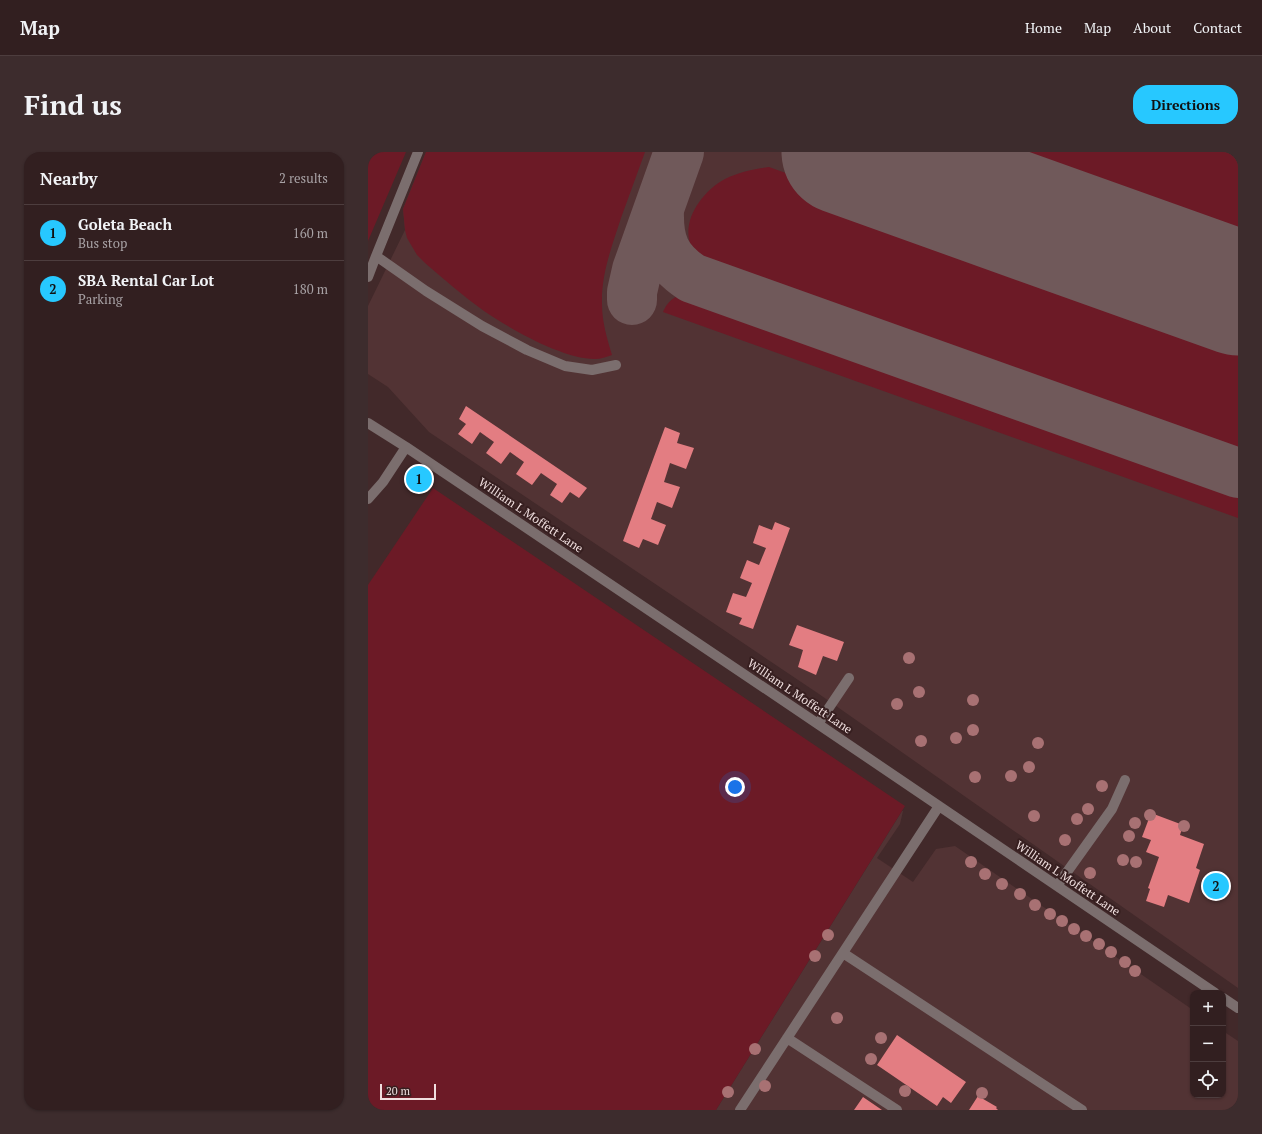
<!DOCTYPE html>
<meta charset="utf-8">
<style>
:root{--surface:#321f20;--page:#3d2c2d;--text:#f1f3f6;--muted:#a8a2a5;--line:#4d3d3e;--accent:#27c8ff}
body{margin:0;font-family:"PT Serif",serif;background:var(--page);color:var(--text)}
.controls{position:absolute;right:12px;bottom:12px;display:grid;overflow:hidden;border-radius:8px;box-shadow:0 1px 3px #0004}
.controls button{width:36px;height:36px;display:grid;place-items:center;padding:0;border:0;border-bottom:1px solid var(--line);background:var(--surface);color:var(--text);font:20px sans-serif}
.scale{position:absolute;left:12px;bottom:10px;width:56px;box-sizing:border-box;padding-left:4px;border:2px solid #f0dfdf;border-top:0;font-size:11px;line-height:14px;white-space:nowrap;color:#f0dfdf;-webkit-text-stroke:3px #371f20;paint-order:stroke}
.you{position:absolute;left:367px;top:635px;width:14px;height:14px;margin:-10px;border:3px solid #fff;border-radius:50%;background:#1a73e8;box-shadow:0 0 0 6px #1a73e833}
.badge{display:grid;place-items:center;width:26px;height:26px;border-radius:50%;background:var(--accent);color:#111;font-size:13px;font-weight:700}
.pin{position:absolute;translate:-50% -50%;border:2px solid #fff;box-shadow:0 1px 4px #0006}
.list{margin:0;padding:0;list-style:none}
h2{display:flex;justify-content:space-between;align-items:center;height:52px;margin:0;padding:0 16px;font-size:17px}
h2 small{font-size:13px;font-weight:400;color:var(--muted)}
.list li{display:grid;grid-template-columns:26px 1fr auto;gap:12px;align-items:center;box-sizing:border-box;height:56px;padding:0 16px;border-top:1px solid var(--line)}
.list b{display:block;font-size:15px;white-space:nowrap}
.list p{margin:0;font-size:13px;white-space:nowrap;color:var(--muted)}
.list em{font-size:13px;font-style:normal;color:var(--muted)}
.icon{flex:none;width:22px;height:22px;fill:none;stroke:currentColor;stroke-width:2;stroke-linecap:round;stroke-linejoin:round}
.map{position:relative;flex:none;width:870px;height:958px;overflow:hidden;border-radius:16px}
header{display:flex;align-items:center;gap:24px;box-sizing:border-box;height:56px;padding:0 20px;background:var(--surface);border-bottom:1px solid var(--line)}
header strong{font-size:19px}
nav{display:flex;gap:22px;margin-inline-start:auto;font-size:14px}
.intro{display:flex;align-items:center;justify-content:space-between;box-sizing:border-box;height:96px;padding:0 24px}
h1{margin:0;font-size:28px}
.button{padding:10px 18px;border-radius:16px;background:var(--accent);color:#111;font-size:14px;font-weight:700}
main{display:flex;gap:24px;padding:0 24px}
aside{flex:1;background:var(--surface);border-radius:16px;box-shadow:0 1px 3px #0004}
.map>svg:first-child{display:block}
.built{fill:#523334}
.green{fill:#6c1a26}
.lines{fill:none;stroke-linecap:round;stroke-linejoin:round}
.taxiway{stroke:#70595a;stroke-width:50}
.runway{stroke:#70595a;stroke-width:125}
.building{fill:#e37d82}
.minor{stroke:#7b6e6e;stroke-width:10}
.tree{fill:#a87173}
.labels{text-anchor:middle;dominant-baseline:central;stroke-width:4;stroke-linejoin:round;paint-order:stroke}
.street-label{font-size:12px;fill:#f0dfdf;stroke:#371f20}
</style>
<header>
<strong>Map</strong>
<nav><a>Home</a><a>Map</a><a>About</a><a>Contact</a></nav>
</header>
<div class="intro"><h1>Find us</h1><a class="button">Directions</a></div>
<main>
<aside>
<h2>Nearby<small>2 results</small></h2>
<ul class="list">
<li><span class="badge">1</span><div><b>Goleta Beach</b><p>Bus stop</p></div><em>160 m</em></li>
<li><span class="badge">2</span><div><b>SBA Rental Car Lot</b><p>Parking</p></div><em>180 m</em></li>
</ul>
</aside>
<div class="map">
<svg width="870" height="958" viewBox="0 0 870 958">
<rect width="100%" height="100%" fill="#42292a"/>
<path class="built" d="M58 0H870V836L451 542 61 280 20 235 0 222V154L37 78 35 57Z
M534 659H535L532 672 509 706 545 730 568 697 587 694 825 858V943H855V879L870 889V958H348Z"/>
<path class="green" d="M0 0H38L0 89Z
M58 0H277C269 22 261 44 253 66 244 94 233 122 234 152 234 170 239 186 244 203 238 205 233 207 227 207 195 207 142 177 116 159 95 144 76 127 57 111L49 103 39 86 37 78 35 57Z
M572 0H870V107Z
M401 15 870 182V302L342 113C337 110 333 107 329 104 307 77 331 41 357 27 371 20 386 17 401 15Z
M316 142 325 144 870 339V366L295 160C299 150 306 144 316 142Z
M65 336 537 654 348 958H0V433Z"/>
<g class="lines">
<path class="taxiway" d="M291 58C290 90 297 108 324 126L870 321
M264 148V140L269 118 311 0"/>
<path class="runway" d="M476 0 870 141"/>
</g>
<path class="building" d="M98 254 219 336 211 346 202 340 194 351 182 343 189 332 173 321 164 333 148 322 156 310 142 300 133 312 118 301 126 290 112 280 104 292 90 282 98 272 91 267Z
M297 275 312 281 309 291 326 296 318 317 302 311 296 330 312 335 304 356 289 350 283 367 298 373 290 393 275 387 271 396 255 389Z
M407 370 422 376 385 477 371 472 374 466 358 460 365 441 378 445 384 431 372 426 379 408 391 413 398 396 385 391 391 373 404 378Z
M429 473 476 490 469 509 455 504 448 523 430 515 435 498 421 493Z
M783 661 815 673 812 683 836 692 828 716 832 718 821 751 800 743 796 755 778 749 782 737 780 736 791 705 778 700 783 688 774 685Z
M529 883 598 930 583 951 575 945 569 954 509 913Z
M610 944 629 955 628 956 630 958H601Z
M495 945 514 958H486Z"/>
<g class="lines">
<path class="minor" d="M50 0 8 104 58 139 114 174 159 198 197 214 224 218 248 213
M0 125 8 104
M0 271 38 295 450 572 847 841
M0 347 15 330 38 295
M450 572 481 526
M689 734 744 657 757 628
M475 801 714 958
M855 846 870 856
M419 886 529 958
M372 958 571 654"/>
</g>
<g class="tree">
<circle cx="541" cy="506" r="6"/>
<circle cx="551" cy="540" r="6"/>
<circle cx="605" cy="548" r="6"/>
<circle cx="529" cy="552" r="6"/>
<circle cx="605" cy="578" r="6"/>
<circle cx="588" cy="586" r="6"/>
<circle cx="553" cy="589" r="6"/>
<circle cx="670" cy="591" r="6"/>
<circle cx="661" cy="615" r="6"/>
<circle cx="643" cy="624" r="6"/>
<circle cx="607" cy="625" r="6"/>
<circle cx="734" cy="634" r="6"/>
<circle cx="720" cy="657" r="6"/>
<circle cx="782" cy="663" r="6"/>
<circle cx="666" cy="664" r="6"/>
<circle cx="709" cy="667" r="6"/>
<circle cx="767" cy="671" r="6"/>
<circle cx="816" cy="674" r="6"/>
<circle cx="761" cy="684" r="6"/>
<circle cx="697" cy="688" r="6"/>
<circle cx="755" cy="708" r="6"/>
<circle cx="603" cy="710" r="6"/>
<circle cx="768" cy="710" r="6"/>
<circle cx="722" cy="721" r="6"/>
<circle cx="617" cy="722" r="6"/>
<circle cx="634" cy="732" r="6"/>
<circle cx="652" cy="742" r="6"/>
<circle cx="667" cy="753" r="6"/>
<circle cx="682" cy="762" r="6"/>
<circle cx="694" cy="769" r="6"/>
<circle cx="706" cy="777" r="6"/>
<circle cx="460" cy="783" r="6"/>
<circle cx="718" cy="784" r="6"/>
<circle cx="731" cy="792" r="6"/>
<circle cx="743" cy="800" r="6"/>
<circle cx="447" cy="804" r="6"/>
<circle cx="757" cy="810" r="6"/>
<circle cx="767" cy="819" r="6"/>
<circle cx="469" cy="866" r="6"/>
<circle cx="513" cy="886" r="6"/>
<circle cx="387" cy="897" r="6"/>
<circle cx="503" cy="907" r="6"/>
<circle cx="397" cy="934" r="6"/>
<circle cx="537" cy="939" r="6"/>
<circle cx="360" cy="940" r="6"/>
<circle cx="614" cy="941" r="6"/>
</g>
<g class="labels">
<g class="street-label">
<text transform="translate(163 363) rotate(34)">William L Moffett Lane</text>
<text transform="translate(432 544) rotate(34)">William L Moffett Lane</text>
<text transform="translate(700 726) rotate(34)">William L Moffett Lane</text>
</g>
</g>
</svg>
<div class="controls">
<button>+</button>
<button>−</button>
<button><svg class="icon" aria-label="locate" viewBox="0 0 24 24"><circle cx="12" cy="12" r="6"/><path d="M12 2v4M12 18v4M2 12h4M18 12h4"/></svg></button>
</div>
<div class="scale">20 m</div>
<div class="you"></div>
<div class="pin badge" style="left:51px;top:327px">1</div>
<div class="pin badge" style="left:848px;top:734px">2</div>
</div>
</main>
